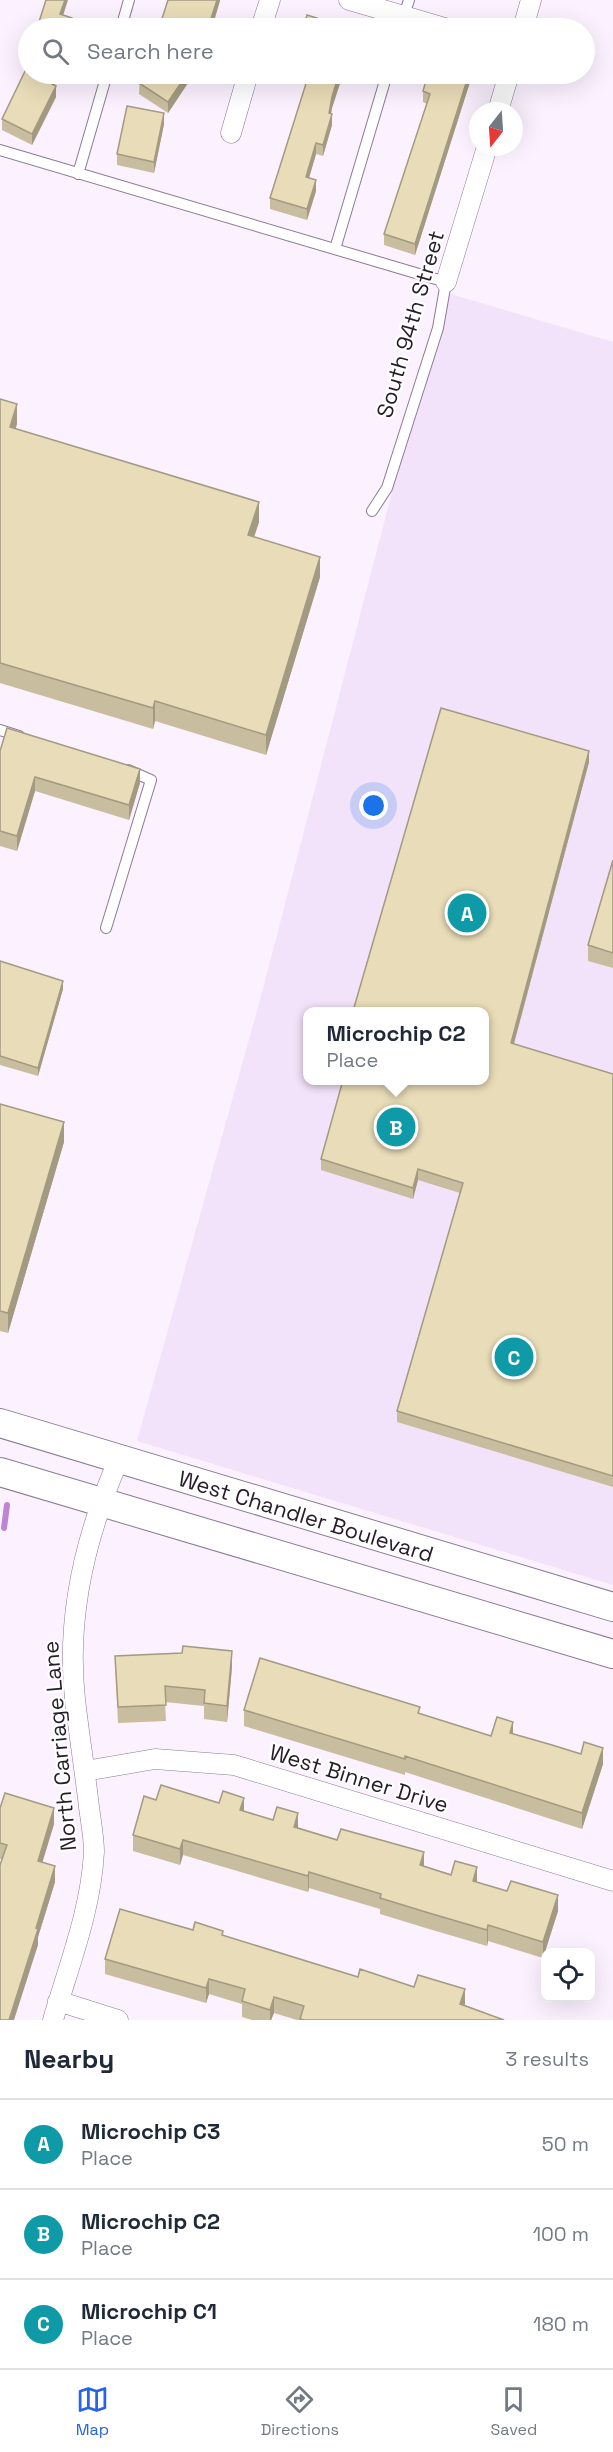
<!DOCTYPE html>
<style>
:root{--surface:#fff;--page:#f6f6f7;--text:#1f2937;--muted:#747a83;--line:#e0e1e3;--accent:#2563eb}
body{margin:0;font-family:"Space Grotesk",sans-serif;background:var(--page);color:var(--text)}
.controls{position:absolute;right:18px;bottom:18px;display:grid;overflow:hidden;border-radius:12px;box-shadow:0 6px 24px #0002}
.controls button{width:54px;height:54px;display:grid;place-items:center;padding:0;border:0;border-bottom:2px solid var(--line);background:var(--surface);color:var(--text);font:30px sans-serif}
.compass{position:absolute;left:469px;top:102px;width:54px;height:54px;border-radius:50%;background:var(--surface);box-shadow:0 6px 24px #0002;rotate:197deg}
.you{position:absolute;left:374px;top:806px;width:21px;height:21px;margin:-15px;border:4px solid #fff;border-radius:50%;background:#1a73e8;box-shadow:0 0 0 9px #1a73e833}
.badge{display:grid;place-items:center;width:39px;height:39px;border-radius:50%;background:var(--accent);color:#fff;font-size:20px;font-weight:700}
.pin{position:absolute;translate:-50% -50%;border:3px solid #fff;box-shadow:0 2px 6px #0006}
.popup{position:absolute;left:303px;top:1007px;width:186px;height:78px;box-sizing:border-box;display:grid;place-content:center;border-radius:12px;background:var(--surface);filter:drop-shadow(0 2px 4px #0005);font-size:20px;white-space:nowrap;color:var(--muted)}
.popup b{font-size:22px;color:var(--text)}
.popup::after{content:'';position:absolute;left:50%;top:100%;margin-left:-12px;border:12px solid transparent;border-top-color:var(--surface)}
.list{margin:0;padding:0;list-style:none}
h2{display:flex;justify-content:space-between;align-items:center;height:78px;margin:0;padding:0 24px;font-size:26px}
h2 small{font-size:20px;font-weight:400;color:var(--muted)}
.list li{display:grid;grid-template-columns:39px 1fr auto;gap:18px;align-items:center;box-sizing:border-box;height:90px;padding:0 24px;border-top:2px solid var(--line)}
.list b{display:block;font-size:22px;white-space:nowrap}
.list p{margin:0;font-size:20px;white-space:nowrap;color:var(--muted)}
.list em{font-size:20px;font-style:normal;color:var(--muted)}
.icon{flex:none;width:33px;height:33px;fill:none;stroke:currentColor;stroke-width:2;stroke-linecap:round;stroke-linejoin:round}
.map{position:relative;flex:none;width:613px;height:2020px;overflow:hidden}
.search{position:absolute;background:var(--surface);box-shadow:0 6px 24px #0002;left:18px;right:18px;top:18px;height:66px;display:flex;align-items:center;gap:15px;box-sizing:border-box;padding:0 21px;border-radius:33px;color:var(--muted);font-size:22px}
.sheet{height:348px;background:var(--surface)}
nav{display:flex;justify-content:space-around;align-items:center;box-sizing:border-box;height:84px;border-top:2px solid var(--line);background:var(--surface);font-size:16px;color:var(--muted)}
nav a{display:grid;justify-items:center;gap:3px}
nav .on{color:var(--accent)}
.map>svg:first-child{display:block}
.built{fill:#f3e3fa;fill-rule:evenodd}
.lines{fill:none;stroke-linecap:round;stroke-linejoin:round}
.stream{stroke:#be85d5;stroke-width:6}
.service-casing{stroke:#8e7997;stroke-width:12}
.minor-casing{stroke:#8e7997;stroke-width:21}
.secondary-casing{stroke:#8e7997;stroke-width:30}
.service{stroke:#fff;stroke-width:10}
.minor{stroke:#fff;stroke-width:20}
.secondary{stroke:#fff;stroke-width:28}
.wall{fill:#c8bd9e}
.shaded-wall{fill:#a39a81}
.building{fill:#e9dcb8;stroke:#a39a81;stroke-width:1.5}
.labels{text-anchor:middle;dominant-baseline:central;stroke-width:4.5;stroke-linejoin:round;paint-order:stroke}
.street-label{font-size:22px;fill:#261d29;stroke:#fff}
</style>
<div class="map">
<svg width="613" height="2020" viewBox="0 0 613 2020">
<rect width="100%" height="100%" fill="#fbf1ff"/>
<path class="built" d="M444 292 613 342V1585L137 1441 260 1000ZM308 1012H484V1080H308Z"/>
<g class="lines">
<path class="stream" d="M4 1528 7 1505"/>
<defs>
<path id="service" d="M121 28 129 0
M400 28 409 0
M0 150 446 282 438 328 387 488 372 511
M78 174 107 74
M335 249 387 74
M0 730 19 736
M106 928 151 780 128 770"/>
<path id="minor" d="M349 0 445 28
M261 28 270 0
M523 28 531 0
M498 111 509 74
M231 133 248 74
M446 282 487 147
M85 1771 155 1759 234 1765 613 1881
M58 2001 118 2020
M53 2020C69 1965 91 1910 94 1852 94 1838 91 1822 89 1807 85 1771 79 1735 75 1699 66 1617 86 1534 119 1459"/>
<path id="secondary" d="M0 1423 613 1607
M0 1472 613 1654"/>
</defs>
<use href="#service" class="service-casing"/>
<use href="#minor" class="minor-casing"/>
<use href="#secondary" class="secondary-casing"/>
<use href="#service" class="service"/>
<use href="#minor" class="minor"/>
<use href="#secondary" class="secondary"/>
</g>
<path class="wall" d="M28 74H59L55 85 56 97 32 145 2 130V119Z
M140 74H194L168 113 139 94Z
M291 74H343L332 108 331 114 332 125 323 156 316 154 309 178 316 191 307 220 270 209V198L306 84 291 80Z
M470 74V82L415 255 384 245V234L427 104 423 102V91Z
M164 124 154 173 117 165V154Z
M0 399 17 424 15 429 259 522 254 537 320 577 266 755 155 721 153 729 0 683Z
M0 751 140 783 129 820 35 791 17 851 0 846Z
M589 762 514 1044 613 1074V1487L397 1422V1411L460 1193 418 1180 413 1199 321 1170V1159Z
M613 860V968L588 961V945Z
M0 961 63 989 38 1076 0 1065Z
M0 1104 64 1142 8 1333 0 1331Z
M115 1656 232 1667 227 1722 204 1719V1706L165 1702 166 1721 118 1723Z
M244 1710 420 1714 491 1736 513 1734 603 1764 582 1829 405 1772V1775L244 1726Z
M156 1800 219 1803 477 1882 558 1911 543 1958 488 1941 487 1946 429 1929 380 1914V1909L309 1888 308 1892 183 1855 180 1865 133 1851V1835Z
M0 1808 54 1824 42 1862 55 1882 38 1937V1945L2 1859H0Z
M193 1930 223 1936 358 1977 465 2005 504 2020H297L274 2013 271 2020H252L242 2017V2004L209 1994 206 2003 105 1974V1959Z"/>
<path class="shaded-wall" d="M65 0H68L60 25V14Z
M217 0H220V1L212 28H208Z
M72 18V28H69Z
M55 74H59L53 90 56 86V97L32 145V134Z
M187 74H194L168 113V102Z
M339 74H343L332 108 329 124V113L332 97Z
M469 74H470V82L415 255V244Z
M164 113V124L154 173V162Z
M332 114V125L323 156V145Z
M316 143V154L306 188V177Z
M316 180V191L307 220V209Z
M17 404V424L10 447V427Z
M259 502V522L248 555V535Z
M320 557V577L266 755V735Z
M155 701V721L153 729V708Z
M589 751V762L511 1054V1043Z
M140 769V783L129 820V805Z
M35 777V791L17 851V836Z
M63 981V989L38 1076V1068Z
M64 1122V1142L8 1333V1313Z
M418 1169V1180L413 1199V1188Z
M232 1651V1667L227 1722V1706Z
M513 1722V1738L510 1733Z
M603 1748V1764L582 1829V1813Z
M244 1798V1814L240 1810Z
M54 1808V1824L38 1877V1861Z
M298 1813V1829L294 1827Z
M183 1840V1855L180 1865V1849Z
M424 1852V1867L420 1865Z
M55 1866V1882L38 1937V1945L14 2020H9Z
M477 1867V1883L473 1881Z
M309 1872V1888L308 1892V1876Z
M558 1895V1911L543 1958V1942Z
M488 1925V1941L487 1946V1930Z
M209 1979V1994L206 2003V1988Z
M465 1989V2005L460 2004Z
M274 1997V2013L271 2020H270V2010Z"/>
<path class="building" d="M46 0H65L60 14 72 18 69 28H37Z
M168 0H217L208 28H159Z
M307 15 342 26 341 28H303Z
M28 65V74H55L52 84 56 86 32 134 2 119Z
M144 74H187L168 102 139 83 145 74Z
M307 74H339L332 97 329 113 332 114 323 145 316 143 306 177 316 180 307 209 270 198 309 74Z
M428 74H469L415 244 384 234 430 94 423 91Z
M127 106 164 113 154 162 117 154Z
M0 399 17 404 10 427 259 502 248 535 320 557 266 735 155 701 153 708 0 663Z
M441 708 589 751 511 1043 613 1074V1476L397 1411 463 1183 418 1169 413 1188 321 1159 343 1080H484V1011H353Z
M7 728 140 769 129 805 35 777 17 836 0 831V751Z
M613 860V953L588 945Z
M0 961 63 981 38 1068 0 1056Z
M0 1104 64 1122 8 1313 0 1311Z
M183 1646 232 1651 227 1706 204 1703 205 1690 165 1686 166 1705 118 1707 115 1656 182 1653Z
M260 1658 420 1707 418 1713 491 1736 497 1717 513 1722 510 1733 552 1745 581 1754 584 1742 603 1748 582 1813 405 1756V1759L244 1710Z
M161 1785 219 1803 223 1791 244 1798 240 1810 273 1820 277 1807 298 1813 294 1827 337 1840 341 1829 424 1852 420 1865 451 1875 455 1861 477 1867 473 1881 507 1891 511 1881 558 1895 543 1942 488 1925 487 1930 429 1913 380 1898 381 1894 309 1872 308 1876 183 1840 180 1849 133 1835 144 1796 156 1800Z
M5 1793 54 1808 38 1861 55 1866 36 1928 38 1929 9 2020H0V1865L7 1845 0 1843V1808Z
M120 1909 193 1930 195 1922 223 1931 222 1935 358 1977 360 1969 414 1987 418 1975 465 1989 460 2004 504 2020H304L300 2019 304 2006 274 1997 270 2010 242 2001 245 1989 209 1979 206 1988 105 1959Z"/>
<g class="labels">
<g class="street-label">
<text transform="translate(410 324) rotate(-74)">South 94th Street</text>
<text transform="translate(306 1516) rotate(17)">West Chandler Boulevard</text>
<text transform="translate(59 1746) rotate(-95)">North Carriage Lane</text>
<text transform="translate(359 1778) rotate(17)">West Binner Drive</text>
</g>
</g>
</svg>
<div class="controls">
<button><svg class="icon" aria-label="locate" viewBox="0 0 24 24"><circle cx="12" cy="12" r="6"/><path d="M12 2v4M12 18v4M2 12h4M18 12h4"/></svg></button>
</div>
<svg class="compass" viewBox="-18 -18 36 36"><path d="M0-13l5 13h-10z" fill="#e53935"/><path d="M0 13l5-13h-10z" fill="#747a83"/></svg>
<div class="you"></div>
<div class="pin badge" style="left:467px;top:913px;background:#0f9aa8">A</div>
<div class="pin badge" style="left:396px;top:1127px;background:#0f9aa8">B</div>
<div class="popup"><b>Microchip C2</b>Place</div>
<div class="pin badge" style="left:514px;top:1357px;background:#0f9aa8">C</div>
<div class="search"><svg class="icon" aria-label="search" viewBox="0 0 24 24"><circle cx="10" cy="10" r="6"/><path d="M15 15l6 6"/></svg>Search here</div>
</div>
<section class="sheet">
<h2>Nearby<small>3 results</small></h2>
<ul class="list">
<li><span class="badge" style="background:#0f9aa8">A</span><div><b>Microchip C3</b><p>Place</p></div><em>50 m</em></li>
<li><span class="badge" style="background:#0f9aa8">B</span><div><b>Microchip C2</b><p>Place</p></div><em>100 m</em></li>
<li><span class="badge" style="background:#0f9aa8">C</span><div><b>Microchip C1</b><p>Place</p></div><em>180 m</em></li>
</ul>
</section>
<nav>
<a class="on"><svg class="icon" aria-label="map" viewBox="0 0 24 24"><path d="M3 6l6-2 6 2 6-2v14l-6 2-6-2-6 2zM9 4v14M15 6v14"/></svg>Map</a>
<a><svg class="icon" aria-label="directions" viewBox="0 0 24 24"><path d="M12 3l9 9-9 9-9-9zM9 14v-3h6M13 9l2 2-2 2"/></svg>Directions</a>
<a><svg class="icon" aria-label="saved" viewBox="0 0 24 24"><path d="M7 4h10v16l-5-4-5 4z"/></svg>Saved</a>
</nav>
